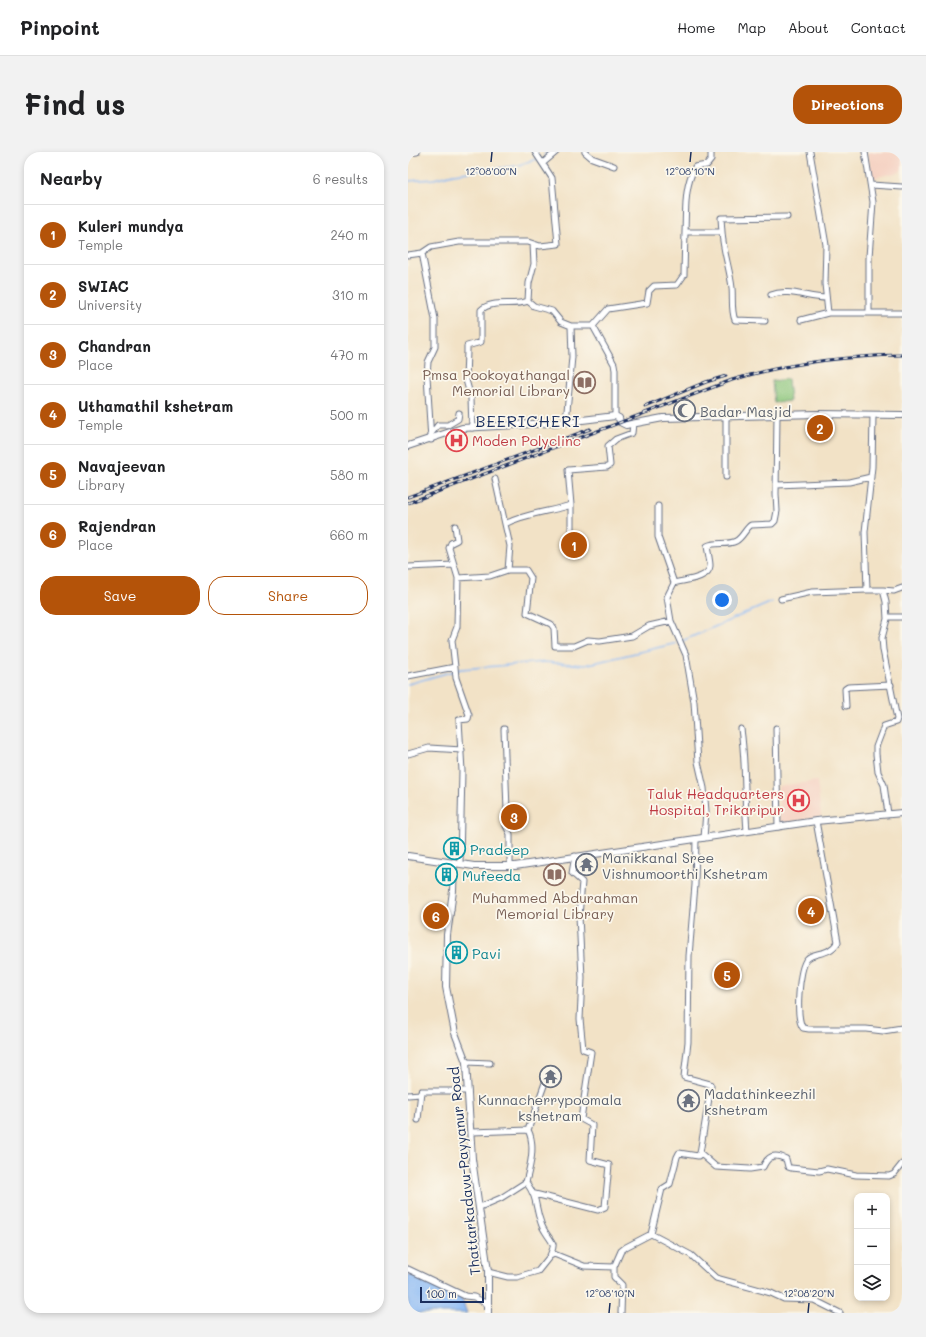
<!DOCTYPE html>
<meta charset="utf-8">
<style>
:root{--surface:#fff;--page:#f2f2f2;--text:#202124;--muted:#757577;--line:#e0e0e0;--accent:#b45309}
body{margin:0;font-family:Mali,sans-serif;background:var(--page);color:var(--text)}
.controls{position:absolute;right:12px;bottom:12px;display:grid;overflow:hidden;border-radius:8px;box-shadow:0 2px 6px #0003}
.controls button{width:36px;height:36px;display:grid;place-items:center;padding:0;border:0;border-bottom:1px solid var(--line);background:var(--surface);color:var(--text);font:20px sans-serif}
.scale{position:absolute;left:12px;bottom:10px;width:64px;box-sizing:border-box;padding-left:4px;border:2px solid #1b2f5e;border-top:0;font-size:11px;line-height:14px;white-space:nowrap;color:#1b2f5e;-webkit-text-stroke:3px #fbf7ec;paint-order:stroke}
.you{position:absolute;left:314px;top:448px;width:14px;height:14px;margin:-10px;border:3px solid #fff;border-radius:50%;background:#1a73e8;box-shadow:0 0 0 6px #1a73e833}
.badge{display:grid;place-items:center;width:26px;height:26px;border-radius:50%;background:var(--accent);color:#fff;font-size:13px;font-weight:700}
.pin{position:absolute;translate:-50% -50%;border:2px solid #fff;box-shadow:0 1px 4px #0006}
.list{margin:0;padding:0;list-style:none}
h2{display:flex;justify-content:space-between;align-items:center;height:52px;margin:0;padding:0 16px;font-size:17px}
h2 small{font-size:13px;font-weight:400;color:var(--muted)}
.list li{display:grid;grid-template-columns:26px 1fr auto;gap:12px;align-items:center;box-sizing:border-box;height:60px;padding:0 16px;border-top:1px solid var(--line)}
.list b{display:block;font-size:15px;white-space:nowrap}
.list p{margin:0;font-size:13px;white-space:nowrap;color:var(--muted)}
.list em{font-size:13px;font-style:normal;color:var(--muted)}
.actions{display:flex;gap:8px;padding:12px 16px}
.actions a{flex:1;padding:9px 0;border:1px solid var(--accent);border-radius:16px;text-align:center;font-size:14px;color:var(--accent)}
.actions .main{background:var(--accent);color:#fff}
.icon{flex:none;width:22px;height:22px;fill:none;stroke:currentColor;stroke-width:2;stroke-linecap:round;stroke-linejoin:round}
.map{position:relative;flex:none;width:494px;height:1161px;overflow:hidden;border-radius:16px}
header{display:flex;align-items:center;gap:24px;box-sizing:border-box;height:56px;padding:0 20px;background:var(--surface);border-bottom:1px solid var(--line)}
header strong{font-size:19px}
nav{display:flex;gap:22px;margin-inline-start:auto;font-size:14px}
.intro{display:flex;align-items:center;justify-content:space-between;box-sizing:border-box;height:96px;padding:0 24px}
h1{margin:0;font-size:28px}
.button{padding:10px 18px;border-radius:16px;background:var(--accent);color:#fff;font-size:14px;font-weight:700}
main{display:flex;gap:24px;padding:0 24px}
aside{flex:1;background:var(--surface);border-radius:16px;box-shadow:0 2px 6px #0003}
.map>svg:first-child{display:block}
.built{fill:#f5d2c2}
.green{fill:#8bc57a;stroke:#537a6c}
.water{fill:#8ab9f5;stroke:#5274aa}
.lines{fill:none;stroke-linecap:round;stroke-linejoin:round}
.stream{stroke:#8ab9f5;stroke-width:1.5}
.minor-casing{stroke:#666e82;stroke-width:7}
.major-casing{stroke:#666e82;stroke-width:8}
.minor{stroke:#fff;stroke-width:5}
.major{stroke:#fff;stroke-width:6}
.rail-casing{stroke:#1b2f5e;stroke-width:3}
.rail{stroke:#fbf7ec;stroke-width:1.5;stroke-dasharray:4.5;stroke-linecap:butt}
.ticks{fill:none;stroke:#1b2f5e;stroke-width:1.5}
.labels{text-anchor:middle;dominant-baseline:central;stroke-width:3.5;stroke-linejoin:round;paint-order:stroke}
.education-label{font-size:14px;fill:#785e54;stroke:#fbf7ec;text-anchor:end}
.worship-label{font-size:14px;fill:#5b616d;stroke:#fbf7ec;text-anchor:start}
.health-label{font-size:14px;fill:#be3a42;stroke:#fbf7ec;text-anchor:start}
.culture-label{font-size:14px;fill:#0d838f;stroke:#fbf7ec;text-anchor:start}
.street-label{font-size:14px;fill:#1b2f5e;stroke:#fbf7ec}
.quarter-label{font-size:16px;letter-spacing:1px;fill:#1b2f5e;stroke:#fbf7ec}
.ticks-label{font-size:10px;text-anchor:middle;fill:#1b2f5e;stroke:#fbf7ec;stroke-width:3.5;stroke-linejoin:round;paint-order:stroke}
</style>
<header>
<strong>Pinpoint</strong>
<nav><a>Home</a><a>Map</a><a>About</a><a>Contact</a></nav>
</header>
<div class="intro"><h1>Find us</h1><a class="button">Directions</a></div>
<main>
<aside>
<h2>Nearby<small>6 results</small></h2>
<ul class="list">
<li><span class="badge">1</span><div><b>Kuleri mundya</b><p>Temple</p></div><em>240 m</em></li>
<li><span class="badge">2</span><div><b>SWIAC</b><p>University</p></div><em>310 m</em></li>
<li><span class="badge">3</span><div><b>Chandran</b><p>Place</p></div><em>470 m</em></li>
<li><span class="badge">4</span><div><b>Uthamathil kshetram</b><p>Temple</p></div><em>500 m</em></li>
<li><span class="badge">5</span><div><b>Navajeevan</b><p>Library</p></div><em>580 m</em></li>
<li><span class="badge">6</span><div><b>Rajendran</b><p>Place</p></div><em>660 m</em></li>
</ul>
<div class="actions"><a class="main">Save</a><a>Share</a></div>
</aside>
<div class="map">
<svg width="494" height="1161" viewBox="0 0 494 1161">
<rect width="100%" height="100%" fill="#fbf7ec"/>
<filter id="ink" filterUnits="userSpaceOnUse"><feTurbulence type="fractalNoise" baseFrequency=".025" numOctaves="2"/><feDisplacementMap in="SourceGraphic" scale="8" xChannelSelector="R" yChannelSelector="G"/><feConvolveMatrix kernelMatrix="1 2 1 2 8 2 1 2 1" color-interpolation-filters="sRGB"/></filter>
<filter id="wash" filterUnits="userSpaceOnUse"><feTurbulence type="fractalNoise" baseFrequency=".012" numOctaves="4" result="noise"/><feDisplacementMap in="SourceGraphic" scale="16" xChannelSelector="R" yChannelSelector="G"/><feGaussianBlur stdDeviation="0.9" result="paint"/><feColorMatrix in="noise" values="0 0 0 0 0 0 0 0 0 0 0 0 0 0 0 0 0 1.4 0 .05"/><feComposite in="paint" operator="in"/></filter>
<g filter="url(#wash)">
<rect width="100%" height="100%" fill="#f2e2c6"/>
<path class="built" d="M460 0H494V16L492 20 464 26Z
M409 629 413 664 372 672 370 634Z"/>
<path class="green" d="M380 227 382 249 366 251 364 229Z"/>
<path class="water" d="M0 1122 53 1145 59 1161H0Z"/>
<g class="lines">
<path class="stream" d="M136 3 140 0
M0 29 26 27 45 22 108 14 128 7
M274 489 364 450
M0 532 53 517 135 510 177 513 269 491"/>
</g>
</g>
<g filter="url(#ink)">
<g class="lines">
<defs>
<path id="minor" d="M177 0 184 6 206 14
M402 0 418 93 417 132 420 161
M0 1 9 0
M135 11 148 0
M463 33 494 35
M277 80C278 58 276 35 287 15L299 13 303 8V0
M314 80C315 99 322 117 324 136 325 146 323 159 327 168L357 169
M125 92 126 112 121 131 120 149 126 154 144 159 153 170 163 174H185L200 157 239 151 241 139 246 134 269 133 276 123 277 80H314L313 66 379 65
M14 101 23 95 51 90H120L132 94 150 92 144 26 127 0
M0 103 14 101 27 167V195L20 210 19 224 23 288
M363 143C380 136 400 146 418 146
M461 161H494
M393 168 420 161H461V105L465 50 457 0
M185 174 206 212 207 218V264
M465 263 464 315 457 380 459 438H475L478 450 479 467 474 486 475 498 489 567 488 570 476 574 468 595V602L470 620 476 633 480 662
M318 264V325
M158 270 164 205 163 174
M64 276 63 246 58 228 59 199V194L73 190V158C84 147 106 155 120 149
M22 283 30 273H40L50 267 51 261
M87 327 97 372
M369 333 441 330 463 325
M163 353V383
M250 354V385L266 431
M47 374 49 388 43 391 41 396 50 426
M0 415 46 413
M100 418H118L123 426 119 461 143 472 146 476 147 494H166L180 488 192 489 224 484 241 474 263 469
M475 438 486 439 494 436
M373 447 404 440 459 438
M479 465H494
M47 515 48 526 61 563 60 567 51 568 54 619 52 711
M0 524 47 515 44 488 49 475 50 426 82 424 100 418 102 394 97 372C118 361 141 360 163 353L160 318 199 315 202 313 200 294 208 287 224 281 225 272
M438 554 437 537 440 535 483 533
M368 576 370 675
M96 577 99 658 98 674 102 682V714
M333 577C338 611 336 645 339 679
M0 602 21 596 54 598
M408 669 430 790C420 805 406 799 399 807 391 816 387 867 395 876L401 877H458L475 879 494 876
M296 686 298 659 296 636 290 610 286 550 278 503 263 469 259 445 266 431C276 428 301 427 302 414 302 408 300 401 299 394 308 389 318 394 328 389 335 385 337 377 343 373L364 372 367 369 369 359 368 342 369 263
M22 773 24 756 43 758
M58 910 82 911
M0 943 12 942
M10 968 13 939H60
M120 978 138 928
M64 980 120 978
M292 1001 308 1015 342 1017 355 1015C360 1004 366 1001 378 1007L380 1015 383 1016 411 1019 419 1017 448 1023 481 1024 486 1022 494 1012
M118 1030C122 1015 128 993 120 978
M127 1042 190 1058 197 1055 201 1013 182 1008 184 973 173 967 183 900 175 897 172 867 174 826 171 764 174 730 164 721 167 704
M72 1055 93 1046 118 1030C131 1048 126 1053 133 1071 135 1079 142 1085 145 1092 146 1096 143 1100 142 1104L146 1102 176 1114 206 1115 213 1099 218 1095 243 1082 283 1103 308 1126 363 1141 376 1147 406 1148 432 1161
M243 1082 254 1037 262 1032 269 1005 271 1001 290 1004 292 1001 303 934 302 932 276 925 280 890 281 804 287 733 288 687
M206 1115V1125L214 1133 213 1161
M0 1117 57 1144 66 1145 79 1152
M80 1120 100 1125H109L130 1119 142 1104"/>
<path id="major" d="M0 294 54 276 158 270 207 264 211 266 212 270 218 273 255 266 410 262 494 263
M0 704 66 714H107L408 669 494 661
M46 710 45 739 39 783 38 835 47 881 58 910 64 1007 80 1119V1161"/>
</defs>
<use href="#minor" class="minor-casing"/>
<use href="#major" class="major-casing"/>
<use href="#minor" class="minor"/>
<use href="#major" class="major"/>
<defs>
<path id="rail" d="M237 255 298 230 318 224
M0 345 182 277
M0 351 324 228C380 211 436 204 494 203"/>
</defs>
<use href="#rail" class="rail-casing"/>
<use href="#rail" class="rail"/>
</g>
</g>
<path class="ticks" d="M83 10 84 0M282 10 283 0M201 1161 202 1151M400 1161 401 1151"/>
<defs>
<symbol id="library-ring" viewBox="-11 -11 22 22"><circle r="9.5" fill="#fbf7ec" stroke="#8d6e63" stroke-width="1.5"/><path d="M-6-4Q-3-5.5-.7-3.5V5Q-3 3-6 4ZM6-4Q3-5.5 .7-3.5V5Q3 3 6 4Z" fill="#8d6e63"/></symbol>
<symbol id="mosque-ring" viewBox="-11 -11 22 22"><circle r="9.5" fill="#fbf7ec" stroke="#6b7280" stroke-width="1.5"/><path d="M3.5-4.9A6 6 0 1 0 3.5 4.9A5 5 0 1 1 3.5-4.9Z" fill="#6b7280"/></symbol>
<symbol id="hospital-ring" viewBox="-11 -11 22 22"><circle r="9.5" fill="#fbf7ec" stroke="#e0444e" stroke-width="1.5"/><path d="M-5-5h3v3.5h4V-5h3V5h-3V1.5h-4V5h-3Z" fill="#e0444e"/></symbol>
<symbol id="building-ring" viewBox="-11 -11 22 22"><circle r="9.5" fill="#fbf7ec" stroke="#0f9aa8" stroke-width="1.5"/><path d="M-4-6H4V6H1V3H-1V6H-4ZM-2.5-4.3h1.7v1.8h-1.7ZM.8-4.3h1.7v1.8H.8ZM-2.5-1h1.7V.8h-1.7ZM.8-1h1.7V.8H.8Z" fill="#0f9aa8"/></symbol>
<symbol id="temple-ring" viewBox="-11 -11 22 22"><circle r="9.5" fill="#fbf7ec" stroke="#6b7280" stroke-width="1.5"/><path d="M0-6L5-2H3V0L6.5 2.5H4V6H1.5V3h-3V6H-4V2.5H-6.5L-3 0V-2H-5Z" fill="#6b7280"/></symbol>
</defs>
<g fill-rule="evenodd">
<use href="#library-ring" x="164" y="218" width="25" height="25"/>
<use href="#mosque-ring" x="264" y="246" width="25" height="25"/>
<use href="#hospital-ring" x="36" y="276" width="25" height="25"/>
<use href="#hospital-ring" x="378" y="636" width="25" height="25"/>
<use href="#building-ring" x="34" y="684" width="25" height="25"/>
<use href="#temple-ring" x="166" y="700" width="25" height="25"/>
<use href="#building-ring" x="26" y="710" width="25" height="25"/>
<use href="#library-ring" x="134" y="710" width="25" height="25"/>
<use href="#building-ring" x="36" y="788" width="25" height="25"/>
<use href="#temple-ring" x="130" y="912" width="25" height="25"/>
<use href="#temple-ring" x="268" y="936" width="25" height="25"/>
</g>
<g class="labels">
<g class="education-label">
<text x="162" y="222">Pmsa Pookoyathangal<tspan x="162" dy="16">Memorial Library</tspan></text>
<text x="147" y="745" text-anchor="middle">Muhammed Abdurahman<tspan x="147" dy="16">Memorial Library</tspan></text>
</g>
<g class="worship-label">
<text x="292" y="259">Badar Masjid</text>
<text x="194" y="705">Manikkanal Sree<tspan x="194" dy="16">Vishnumoorthi Kshetram</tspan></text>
<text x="296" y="941">Madathinkeezhil<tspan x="296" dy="16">kshetram</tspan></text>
<text x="142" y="947" text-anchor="middle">Kunnacherrypoomala<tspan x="142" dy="16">kshetram</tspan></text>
</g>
<g class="health-label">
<text x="64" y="288">Moden Polyclinc</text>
<text x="376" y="641" text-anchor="end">Taluk Headquarters<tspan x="376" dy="16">Hospital, Trikaripur</tspan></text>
</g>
<g class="culture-label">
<text x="62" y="697">Pradeep</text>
<text x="54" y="723">Mufeeda</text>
<text x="64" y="801">Pavi</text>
</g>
<g class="street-label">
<text transform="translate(56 1019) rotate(-96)">Thattarkadavu-Payyanur Road</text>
</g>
<g class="quarter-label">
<text x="120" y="268">BEERICHERI</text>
</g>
</g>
<g class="ticks-label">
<text x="83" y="23">12°08'00"N</text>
<text x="282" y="23">12°08'10"N</text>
<text x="202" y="1145">12°08'10"N</text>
<text x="401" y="1145">12°08'20"N</text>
</g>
</svg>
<div class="controls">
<button>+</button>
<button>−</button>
<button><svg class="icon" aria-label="layers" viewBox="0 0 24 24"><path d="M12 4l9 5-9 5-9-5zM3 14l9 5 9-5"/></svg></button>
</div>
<div class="scale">100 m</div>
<div class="you"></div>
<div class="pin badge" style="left:166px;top:393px">1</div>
<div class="pin badge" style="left:412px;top:276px">2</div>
<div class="pin badge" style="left:106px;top:665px">3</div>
<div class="pin badge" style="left:403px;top:759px">4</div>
<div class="pin badge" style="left:319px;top:823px">5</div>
<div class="pin badge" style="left:28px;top:764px">6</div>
</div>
</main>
